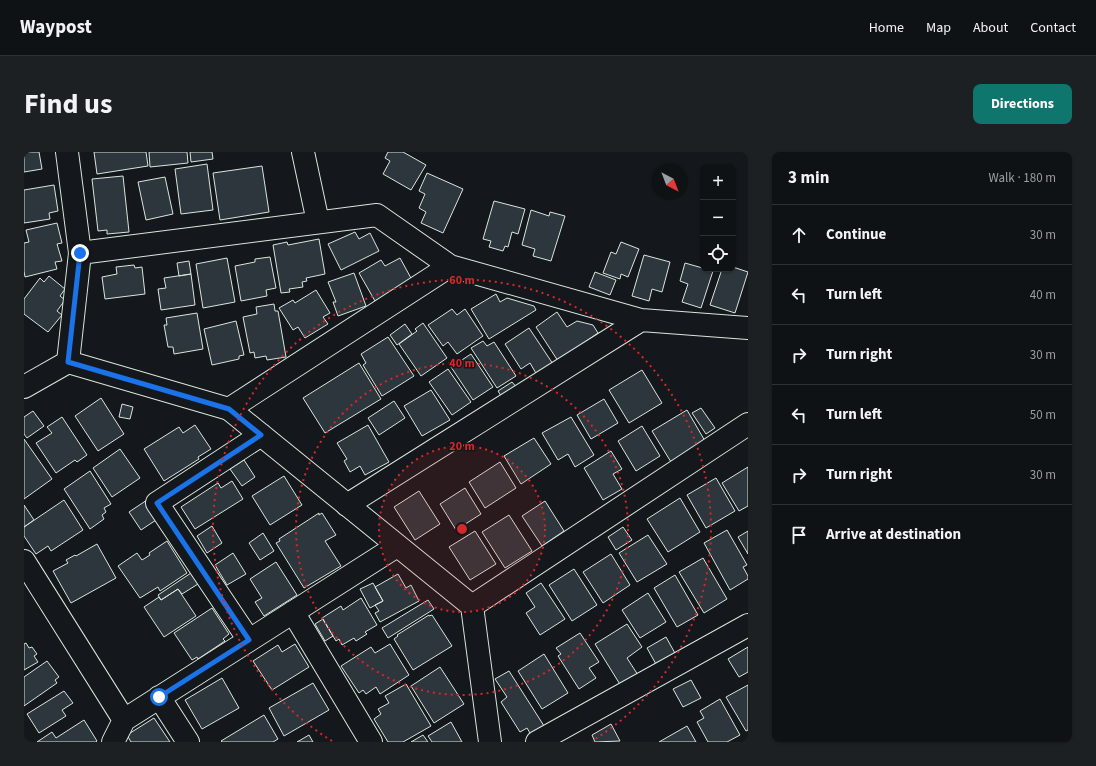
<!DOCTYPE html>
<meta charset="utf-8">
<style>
:root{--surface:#0f1215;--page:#1d2022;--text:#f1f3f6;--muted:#9b9ea0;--line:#2f3234;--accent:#0f766e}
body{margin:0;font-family:"Source Sans 3",sans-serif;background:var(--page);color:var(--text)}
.controls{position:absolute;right:12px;top:12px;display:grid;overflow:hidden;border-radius:8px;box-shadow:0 1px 3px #0004}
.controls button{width:36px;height:36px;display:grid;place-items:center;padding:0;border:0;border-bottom:1px solid var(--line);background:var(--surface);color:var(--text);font:20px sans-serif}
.compass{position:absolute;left:628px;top:12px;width:36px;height:36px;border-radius:50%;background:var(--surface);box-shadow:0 1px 3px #0004;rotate:138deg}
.stop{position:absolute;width:12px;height:12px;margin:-9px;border:3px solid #1a73e8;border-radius:50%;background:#fff}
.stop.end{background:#1a73e8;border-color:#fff;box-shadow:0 1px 4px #0008}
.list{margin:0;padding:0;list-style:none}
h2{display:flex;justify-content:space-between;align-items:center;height:52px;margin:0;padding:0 16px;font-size:17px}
h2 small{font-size:13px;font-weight:400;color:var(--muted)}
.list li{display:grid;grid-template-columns:26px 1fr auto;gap:12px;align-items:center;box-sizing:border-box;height:60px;padding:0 16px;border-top:1px solid var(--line)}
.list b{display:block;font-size:15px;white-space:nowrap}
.list em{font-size:13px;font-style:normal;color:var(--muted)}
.icon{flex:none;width:22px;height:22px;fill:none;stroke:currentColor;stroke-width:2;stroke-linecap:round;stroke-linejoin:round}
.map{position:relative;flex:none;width:724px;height:590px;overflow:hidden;border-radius:8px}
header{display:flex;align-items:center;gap:24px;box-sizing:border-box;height:56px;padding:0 20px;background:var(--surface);border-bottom:1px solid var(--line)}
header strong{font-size:19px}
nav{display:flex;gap:22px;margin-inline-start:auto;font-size:14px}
.intro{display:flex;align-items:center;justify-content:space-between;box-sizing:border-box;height:96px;padding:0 24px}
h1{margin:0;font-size:28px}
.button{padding:10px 18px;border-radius:8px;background:var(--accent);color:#fff;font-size:14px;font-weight:700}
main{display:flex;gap:24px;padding:0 24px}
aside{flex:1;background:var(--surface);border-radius:8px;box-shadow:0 1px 3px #0004}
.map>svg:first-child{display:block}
.building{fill:#2c363c;stroke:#d8e6dc}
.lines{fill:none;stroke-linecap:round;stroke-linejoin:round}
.minor-casing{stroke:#d8e6dc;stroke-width:24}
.tertiary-casing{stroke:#d8e6dc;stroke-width:24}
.minor{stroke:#14181c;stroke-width:22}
.tertiary{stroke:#14181c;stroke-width:22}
.route{stroke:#1a73e8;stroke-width:5}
.ring{fill:none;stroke:#d62828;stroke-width:2;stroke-dasharray:2 4}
.centre{fill:#d62828;stroke:#14181c;stroke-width:2}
.ring-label{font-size:12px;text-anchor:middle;font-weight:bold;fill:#d62828;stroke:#14181c;stroke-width:3;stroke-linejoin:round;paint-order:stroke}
</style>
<header>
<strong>Waypost</strong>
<nav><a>Home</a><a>Map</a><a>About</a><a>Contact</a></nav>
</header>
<div class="intro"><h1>Find us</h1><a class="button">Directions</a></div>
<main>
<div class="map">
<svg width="724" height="590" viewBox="0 0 724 590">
<rect width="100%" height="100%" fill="#14181c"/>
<path class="building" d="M0 0H15L18 17 0 20Z
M70 0H122L124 14 73 22Z
M125 0H163L164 11 126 15Z
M166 0H188L189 7 167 10Z
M364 0H379L402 13 387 38 359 22 366 9 361 6Z
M183 12 189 58 157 62 151 17Z
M238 14 245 60 196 68 189 21Z
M403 21 439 37 419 81 397 71 402 60 395 56 401 42 395 39Z
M99 24 105 80 83 82V78L74 79 68 27Z
M141 25 149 62 122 68 114 30Z
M30 33 34 59 25 61 26 67 0 71V38Z
M470 49 501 57 494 82 488 80 484 95 481 94 479 99 465 95 467 89 459 87Z
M507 58 525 64 526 60 541 64 527 109 509 104 511 97 498 93Z
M33 71 38 91 33 92 38 109 31 110 33 117 1 125 0 119V91L5 90 2 78Z
M331 80 335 87 346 81 355 99 317 118 304 92Z
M295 87 301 122 282 126 283 129 278 130 279 135 265 137 266 140 257 141 249 93 263 90 264 93Z
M597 90 615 97 604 125 597 122 596 127 579 121 587 100 592 102Z
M620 103 646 110 638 140 628 137 625 149 608 144Z
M246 105 252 136 242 138 243 144 217 149 211 114 231 110V107Z
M203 106 211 150 179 156 172 112Z
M376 106 388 128 351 149 335 121 357 108 361 114Z
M165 109 167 122 155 124 153 111Z
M661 111 689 119 677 156 658 150 664 132 656 129Z
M110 113 111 116 118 115 121 142 81 147 78 125 93 122 92 115Z
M709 115 724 120 711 161 686 153 698 117H709Z
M571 120 592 128 586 143 565 135Z
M330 121 342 154 314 164 309 150H312L304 130Z
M167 122 171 153 137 158 134 137 142 136 140 126Z
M25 124 41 137 36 144 41 148 33 159 38 163 24 180 0 162V147L16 126 20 130Z
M292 138 306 161 299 165 304 172 281 186 274 175 269 178 255 156 269 148 271 151Z
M472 142 476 150 483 146 510 154 512 158 465 187 447 157Z
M250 152 251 159H254L262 205 243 208 242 204 231 206 230 200 226 201 219 165 233 162 232 155Z
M428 157 433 163 441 157 459 184 433 202 424 190 419 194 404 173Z
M533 160 543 175 553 169 569 173 574 181 534 209 512 175Z
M173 161 179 197 150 202 149 195H144L140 173H143L142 166Z
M212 169 220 203 215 204V207L188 213 180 177Z
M399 171 423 206 397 224 375 192 393 179 391 177Z
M381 172 388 182 373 193 366 183Z
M505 176 529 212 513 223 506 211 497 217 481 192Z
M364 185 390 224 358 244 339 213 342 211 337 202Z
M459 189 463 194 470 190 492 224 473 236 447 196Z
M447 202 469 235 449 248 427 215Z
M335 211 357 247 301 281 279 246Z
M424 217 447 250 428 263 405 230Z
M618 218 638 251 605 271 585 238Z
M488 230 494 237 479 247 474 239Z
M407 238 426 268 398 284 380 254Z
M77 246 100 282 74 299 51 264Z
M580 247 594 271 567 287 553 263Z
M370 249 381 266 355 283 344 266Z
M98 252 109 255 106 267 95 265Z
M677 256 691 276 682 282 668 261Z
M663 258 681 289 647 310 628 279Z
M9 259 20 274 3 286 0 282V265Z
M38 265 63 303 53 310 51 308 32 321 12 291 28 281 23 275Z
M547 265 570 303 551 315 544 302 534 308 518 281Z
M171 273 187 297 174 305 175 307 140 329 120 297 155 275 159 281Z
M344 273 365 310 341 323 336 314 326 320 320 309 323 307 313 291Z
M618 274 636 304 612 319 594 289Z
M510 286 527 312 497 332 480 304Z
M0 287 28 327 0 347Z
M96 297 116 326 88 345 69 316Z
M587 299 598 317 589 322 598 337 579 348 560 316Z
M220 308 231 325 218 334 206 317Z
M476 310 492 336 461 356 445 330Z
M724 315V354L715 359 698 331Z
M66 319 87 352 80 356 82 360 78 363 80 367 66 377 40 337Z
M260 324 278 353 246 373 228 344Z
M692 326 711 359 682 376 663 343Z
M208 329 219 347 171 377 157 355 194 331 197 336Z
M441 336 457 362 432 378 416 352Z
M395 339 416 372 391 388 370 355Z
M656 346 676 380 644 400 623 367Z
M40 348 59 378 27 399 24 394 12 402 0 384V375Z
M123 348 135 366 117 378 105 360Z
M521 349 540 379 518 394 498 364Z
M0 353 10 368 0 375Z
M295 361V363L298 361 312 383 301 389 317 414 280 436 252 391 256 389 255 387Z
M485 363 508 399 481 416 458 380Z
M188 374 198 391 183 401 173 384Z
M599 375 608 388 592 398 584 385Z
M703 378 723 413 719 415 724 424V427L706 438 680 391Z
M451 379 472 412 446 428 425 395Z
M724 379V402L714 385Z
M239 381 250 399 236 408 225 391Z
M624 383 643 412 613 430 595 401Z
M143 389 163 421 136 439 134 435 116 446 94 414 113 401 118 408 126 403 125 401Z
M73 392 92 426 47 451 29 419 44 411 42 408 51 403 52 404Z
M209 401 222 422 203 433 191 413Z
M587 402 606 433 579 451 559 420Z
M679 406 703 447 680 461 655 420Z
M252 410 273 443 240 464 231 450 238 446 226 427Z
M550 417 573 453 548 469 525 433Z
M167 421 174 432 158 442 154 437 137 448 134 443Z
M374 422 382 436 387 433 395 449 356 470 351 461 355 459 351 453 359 449 351 435Z
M651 423 674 463 653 475 630 436Z
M349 431 359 449 346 456 336 437Z
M517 431 541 467 516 483 502 461 511 455 502 441Z
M154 437 172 464 140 485 120 455 135 445 137 448Z
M624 441 642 470 616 486 598 458Z
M337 446 353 473 341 480 343 482 332 489 330 486 318 493 315 487 312 489 298 466 317 454 319 458Z
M404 448 410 457 364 486 358 476Z
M188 456 205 482 199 487 201 489 174 507 173 505 168 508 150 481Z
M405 463V464L408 463 428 494 389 518 370 487 374 484 373 483Z
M299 467 309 484 301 489 291 472Z
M603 472 618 495 603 506 614 523 597 534 571 492Z
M556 481 575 510 565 516 572 526 555 537 534 504 537 502 532 496Z
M642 485 652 503 633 514 623 496Z
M2 491 5 496 8 495 13 502 10 504 14 510 0 518V492Z
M271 492 285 515 248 538 229 509 254 493 258 500Z
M366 492 385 523 356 542 352 535 342 542 339 538 335 541 317 514 347 495 351 501Z
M724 495V520L715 525 704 507Z
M520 502 544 541 518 557 494 519Z
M23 509 35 525 31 528 33 531 0 554V525Z
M416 515 440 552 410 571 387 534Z
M485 519 522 577 509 586 503 576 496 580 477 550 483 545 471 527Z
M198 526 215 556 178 577 161 548Z
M667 528 677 546 659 555 649 537Z
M289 531 305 558 260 584 245 556Z
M382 532 407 574 379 590H364L350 567 357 562 354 557 365 551 361 544Z
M724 533V578L722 579 702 545Z
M40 539 49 551 38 558 42 564 15 581 3 562Z
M696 547 716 583 703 590H684L673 570 680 566 676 559Z
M240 563 254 587 249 590H198L197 589Z
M130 566 146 590H107L103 583Z
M60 568 73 589 72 590H13L28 580 32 586Z
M427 570 438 590H408L404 584Z
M587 572 596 589 571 590 568 583Z
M663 574 672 590H635Z
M285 583 289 590H273Z
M399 583 404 590H387Z"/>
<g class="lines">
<defs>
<path id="minor" d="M43 0 56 101 44 210
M279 0 294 70
M56 101 353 63 426 114 617 168 724 176
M205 257 426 114
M323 353 617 168
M0 409 100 568
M448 454 724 272
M269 460 347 590
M225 488 133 351 237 283
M135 545 164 590
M89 590 100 568 373 394
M513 590 724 473"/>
<path id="tertiary" d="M0 235 44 210 205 257 448 454 466 590"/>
</defs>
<use href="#minor" class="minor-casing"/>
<use href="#tertiary" class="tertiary-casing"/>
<use href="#minor" class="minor"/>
<use href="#tertiary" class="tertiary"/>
</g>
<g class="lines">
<path class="route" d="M56 101 44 210 205 257 237 283 133 351 225 488 135 545"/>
</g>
<circle cx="438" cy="377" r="83" fill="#d62828" fill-opacity=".12"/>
<g class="ring">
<circle cx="438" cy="377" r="83"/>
<circle cx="438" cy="377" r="166"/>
<path d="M308 589A249 249 0 1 1 568 589"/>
</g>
<circle cx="438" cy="377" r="6" class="centre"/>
<g class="ring-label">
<text x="438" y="132">60 m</text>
<text x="438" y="215">40 m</text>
<text x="438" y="298">20 m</text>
</g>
</svg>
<div class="controls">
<button>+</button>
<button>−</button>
<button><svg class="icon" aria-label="locate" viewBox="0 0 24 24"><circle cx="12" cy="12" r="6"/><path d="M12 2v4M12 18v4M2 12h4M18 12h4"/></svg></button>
</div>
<svg class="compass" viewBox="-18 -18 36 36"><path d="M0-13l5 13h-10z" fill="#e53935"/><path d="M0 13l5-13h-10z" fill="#9b9ea0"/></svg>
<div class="stop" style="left:135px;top:545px"></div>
<div class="stop end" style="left:56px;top:101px"></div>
</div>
<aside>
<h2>3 min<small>Walk · 180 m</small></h2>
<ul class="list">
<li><svg class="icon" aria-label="ahead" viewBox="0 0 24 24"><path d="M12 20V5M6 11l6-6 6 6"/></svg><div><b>Continue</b></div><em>30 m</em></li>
<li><svg class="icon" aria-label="left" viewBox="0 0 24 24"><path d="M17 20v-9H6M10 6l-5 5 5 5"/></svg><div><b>Turn left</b></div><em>40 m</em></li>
<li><svg class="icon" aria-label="right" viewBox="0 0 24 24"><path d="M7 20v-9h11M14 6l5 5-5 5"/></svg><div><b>Turn right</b></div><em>30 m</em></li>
<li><svg class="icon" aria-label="left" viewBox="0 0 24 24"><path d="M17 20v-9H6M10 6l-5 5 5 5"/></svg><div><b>Turn left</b></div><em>50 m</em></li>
<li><svg class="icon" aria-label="right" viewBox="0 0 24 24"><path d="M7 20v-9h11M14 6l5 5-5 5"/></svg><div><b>Turn right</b></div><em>30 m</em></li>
<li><svg class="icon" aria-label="arrive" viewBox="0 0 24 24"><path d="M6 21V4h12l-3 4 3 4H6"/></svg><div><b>Arrive at destination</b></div></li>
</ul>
</aside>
</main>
